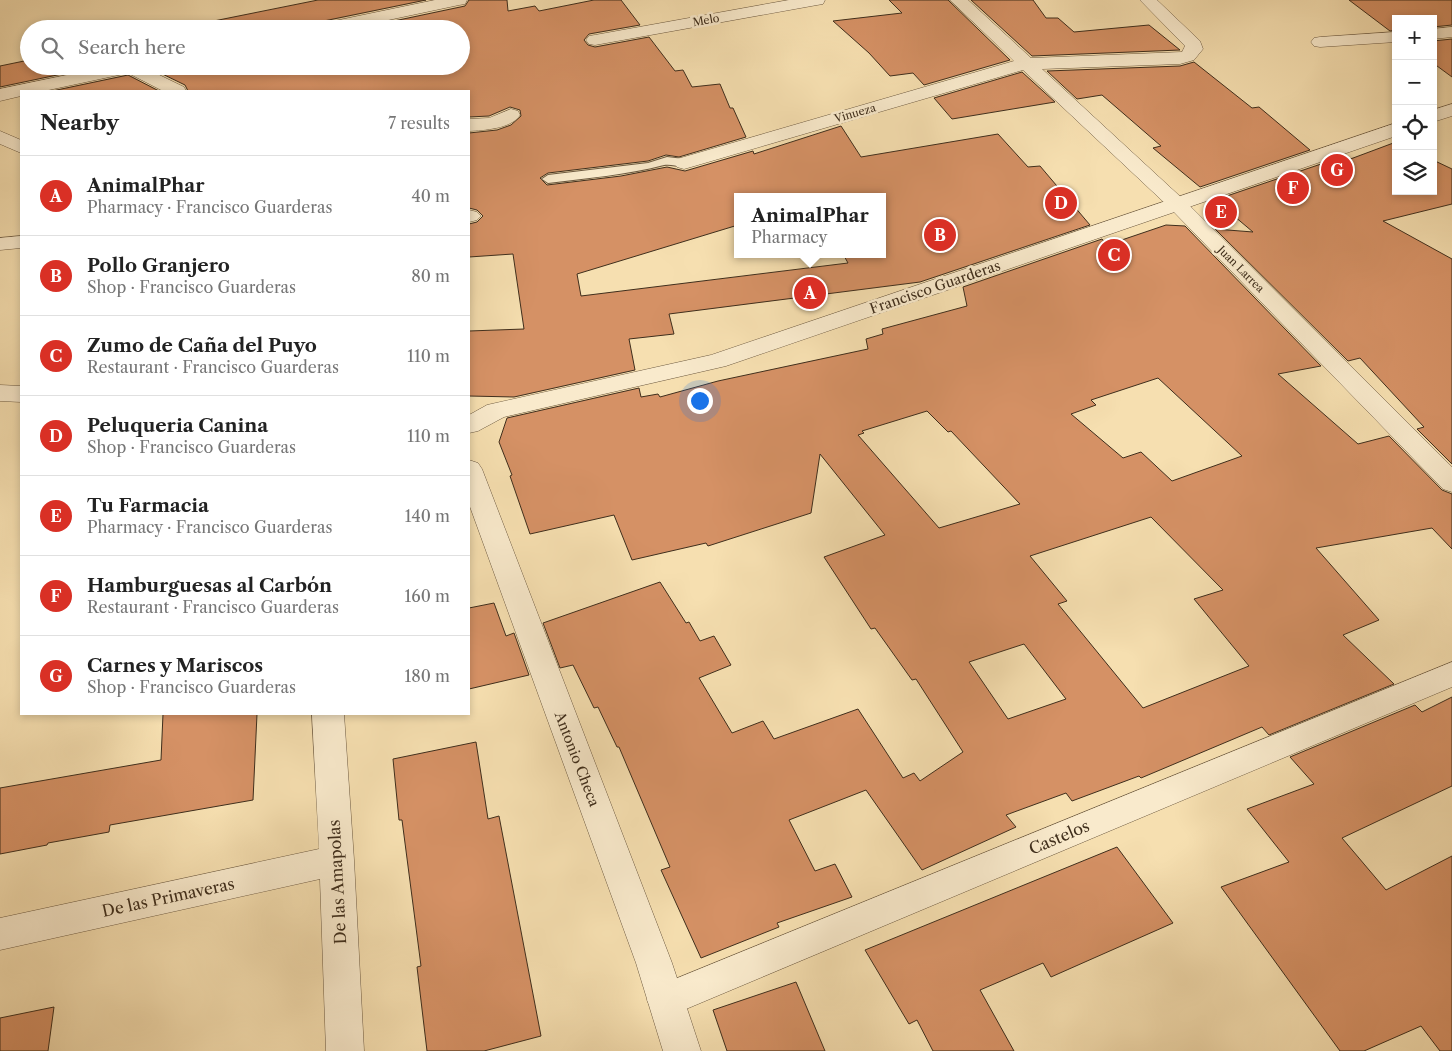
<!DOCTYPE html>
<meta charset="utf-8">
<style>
:root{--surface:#fff;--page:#f2f2f2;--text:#222;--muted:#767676;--line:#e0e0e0;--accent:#d93025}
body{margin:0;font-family:"Libre Caslon Text",serif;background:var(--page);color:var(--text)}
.controls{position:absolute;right:15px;top:15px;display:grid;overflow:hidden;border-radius:0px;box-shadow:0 2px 8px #0003}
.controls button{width:45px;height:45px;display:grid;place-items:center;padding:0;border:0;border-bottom:1px solid var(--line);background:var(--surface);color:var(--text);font:25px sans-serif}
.you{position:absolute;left:699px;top:400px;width:18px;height:18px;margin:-12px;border:4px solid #fff;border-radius:50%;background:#1a73e8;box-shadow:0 0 0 8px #1a73e833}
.badge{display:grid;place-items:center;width:32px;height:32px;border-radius:50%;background:var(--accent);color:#fff;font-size:16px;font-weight:700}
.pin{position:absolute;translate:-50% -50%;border:2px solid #fff;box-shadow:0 1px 5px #0006}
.popup{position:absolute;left:734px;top:193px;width:152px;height:65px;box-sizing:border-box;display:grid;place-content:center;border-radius:0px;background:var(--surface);filter:drop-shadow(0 1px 4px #0005);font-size:16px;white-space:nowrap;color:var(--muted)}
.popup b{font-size:19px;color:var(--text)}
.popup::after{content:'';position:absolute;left:50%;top:100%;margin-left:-10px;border:10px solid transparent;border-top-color:var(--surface)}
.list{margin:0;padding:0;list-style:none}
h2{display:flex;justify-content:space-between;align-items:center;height:65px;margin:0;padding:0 20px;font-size:21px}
h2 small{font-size:16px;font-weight:400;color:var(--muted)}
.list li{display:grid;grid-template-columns:32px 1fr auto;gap:15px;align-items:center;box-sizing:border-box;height:80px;padding:0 20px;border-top:1px solid var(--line)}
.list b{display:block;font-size:19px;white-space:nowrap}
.list p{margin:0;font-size:16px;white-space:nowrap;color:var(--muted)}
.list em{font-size:16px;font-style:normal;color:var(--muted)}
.icon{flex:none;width:28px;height:28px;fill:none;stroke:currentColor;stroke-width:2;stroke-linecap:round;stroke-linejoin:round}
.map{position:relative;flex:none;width:1452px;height:1051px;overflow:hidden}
.search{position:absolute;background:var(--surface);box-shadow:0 2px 8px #0003;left:20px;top:20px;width:450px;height:55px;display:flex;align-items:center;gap:12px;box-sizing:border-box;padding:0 18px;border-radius:28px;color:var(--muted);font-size:19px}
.panel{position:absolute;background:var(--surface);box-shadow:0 2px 8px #0003;left:20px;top:90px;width:450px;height:625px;border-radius:0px}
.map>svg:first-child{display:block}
.building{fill:#d59165;stroke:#3f2e1c;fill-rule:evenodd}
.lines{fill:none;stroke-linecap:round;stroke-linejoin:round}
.service-casing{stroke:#6d5a41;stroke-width:2}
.minor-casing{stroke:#6d5a41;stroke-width:1}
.tertiary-casing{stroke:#6d5a41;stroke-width:1}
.service{fill:#f9eacc;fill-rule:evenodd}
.minor{fill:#f9eacc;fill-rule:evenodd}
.tertiary{fill:#f9eacc;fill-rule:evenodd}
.labels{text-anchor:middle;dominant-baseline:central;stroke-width:5;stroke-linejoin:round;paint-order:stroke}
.far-street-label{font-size:11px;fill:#3f2e1c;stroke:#f9eacc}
.street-label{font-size:14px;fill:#3f2e1c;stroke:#f9eacc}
.near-street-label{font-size:16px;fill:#3f2e1c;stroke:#f9eacc}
</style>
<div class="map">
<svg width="1452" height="1051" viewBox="0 0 1452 1051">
<rect width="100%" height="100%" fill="#f6dfb0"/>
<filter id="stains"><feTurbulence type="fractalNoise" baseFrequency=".004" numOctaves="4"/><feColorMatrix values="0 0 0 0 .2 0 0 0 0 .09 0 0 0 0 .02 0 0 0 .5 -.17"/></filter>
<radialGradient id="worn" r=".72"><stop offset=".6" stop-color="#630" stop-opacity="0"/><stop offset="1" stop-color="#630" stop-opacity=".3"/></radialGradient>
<path class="building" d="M318 0H426L314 23 310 29H174Z
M469 0H507L508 11 535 6 539 11 594 0H621L640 25 589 34 584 40 588 45 595 47 649 37 675 71 683 70 692 87 720 84 730 108H733L746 137 679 157 666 155 648 161 548 173 540 178 547 185 621 176 667 167 685 171 753 151 754 154 841 126 861 157 998 134 1028 167 1040 166 1090 225 920 282 669 314 674 334 629 339 635 370 514 397 469 396V331L524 329 513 254 469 257V224L477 222 483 216 477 210 469 208V133L497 130 511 125 521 116 520 110 510 107 489 116 469 117V91H188L185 85 148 67 461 66V29H356L465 6ZM738 197H882V254H843L848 263 581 296 577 274 738 225Z
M889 0H948L1010 60 924 85 913 73 890 76 869 53 833 21 902 13Z
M971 0H1033L1046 18H1058L1074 32 1149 25 1180 50 1032 56Z
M1349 0H1452V25L1433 27V19H1396V30L1390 31Z
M1452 39V77L1433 63V41Z
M29 60V66H100L0 87V66Z
M1194 62 1252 108 1259 107 1310 150 1200 187 1153 148 1161 146 1102 95 1077 99 1047 71 1180 66Z
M1022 72 1055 102 952 119 934 98Z
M128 75 159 91H52Z
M1396 142V191H1433V160L1452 169V204L1383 221 1452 259V464L1417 429 1424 427 1360 358 1348 361 1215 229 1253 232 1215 200 1324 163 1329 167Z
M1166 225 1185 226 1321 366 1278 374 1358 444 1389 436 1442 490 1452 494V549L1432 528 1316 548 1379 620 1343 635 1394 684 1269 735 1262 727 1141 778 1139 776 1072 801 1066 793 1006 815 1016 827 922 870 866 790 789 820 815 871 835 864 852 897 777 923 779 927 701 958 661 870 670 867 619 747H617L598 707 594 708 573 665 560 668 543 623 660 582 686 623 689 622 700 641 714 636 731 665 699 678 732 733 763 721 774 739 858 709 903 778 914 773 920 781 963 752 916 679 912 680 875 628 871 629 824 557 885 535 820 454 811 513 708 546 706 543 632 560 614 515 530 534 510 476 512 475 499 442 507 418 639 388 641 397 658 394 660 397 718 381 868 349 866 339 883 334 882 329 967 306 963 287 1102 239 1107 245ZM1158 378 1242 456 1172 481 1141 452 1123 458 1071 414 1096 405 1091 400ZM927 411 948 432 951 431 1020 504 939 528 858 435 864 433 862 431ZM1151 517 1223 590 1194 599 1249 666 1143 708 1058 604 1067 601 1030 556ZM1024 644 1066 699 1008 719 969 662Z
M494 603 506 636 514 633 529 675 469 689V608Z
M1452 697V786L1342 838 1386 890 1452 856V1051H1440L1421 1026 1364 1051H1340L1221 887 1289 862 1247 809 1314 784 1290 757 1415 705 1422 712Z
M163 714H257L253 800 110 825 109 832 48 843 47 845 0 854V788L161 760Z
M476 742 488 819 499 816 541 1036 484 1051H427L417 967 421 966 402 820H399L393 759Z
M1117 847 1173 923 1051 977 1043 963 980 990 1014 1051H933L917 1020 909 1024 865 950Z
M796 982 825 1051H727L713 1010Z
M54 1007 48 1051H0V1018Z"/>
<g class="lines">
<defs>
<path id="service" d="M667 157 684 159 690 163C683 170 673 163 664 165 626 175 587 178 548 183L542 179 548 175 648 163Z"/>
<path id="minor" d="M435 0H467L465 4 459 5 346 29H312L314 25 320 24Z
M789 0H825L823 4 817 5 595 45 589 44 586 40 589 36 595 35Z
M950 0H968L1031 58 1182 52 1185 46 1140 0H1157L1200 41 1203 49 1194 60 1180 64 1042 69 1184 200 1452 467V492L1443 489 1170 208 1023 70 691 167 684 169 677 167 674 163 677 159 1014 61Z
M1452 27V37L1433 39V29Z
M1396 32V42L1320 47 1314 46 1311 42 1314 38 1320 37Z
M110 66H146L145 68 184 87 186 91H163L128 73 44 91H21V96L0 101V89Z
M511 109 518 111 520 115C511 129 484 130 469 131V119L489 118Z
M0 131 21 140V153L0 144Z
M469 210 477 212 481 216 477 220 469 222Z
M21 236V248L0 250V238Z
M0 385 21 386V402L0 401Z
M1452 662V687L679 1012 666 1018 653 1012 647 1000 653 988Z
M312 714H344L354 860 364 1051H326L320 879 0 950V918L319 849Z"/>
<path id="tertiary" d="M1452 104V116L1433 122V110Z
M1396 123V136L726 366 504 417 478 431 469 433V415L487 405 711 355Z
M469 460 478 463 482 469 672 963 701 1051H663L636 963 469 504Z"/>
</defs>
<use href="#service" class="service-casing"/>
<use href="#minor" class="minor-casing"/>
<use href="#tertiary" class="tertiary-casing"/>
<use href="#service" class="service"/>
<use href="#minor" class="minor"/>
<use href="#tertiary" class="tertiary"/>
</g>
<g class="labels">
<g class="far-street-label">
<text transform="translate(706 20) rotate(-10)">Melo</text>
<text transform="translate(855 113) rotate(-16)">Vinueza</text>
<text transform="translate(1241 269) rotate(45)">Juan Larrea</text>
</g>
<g class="street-label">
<text transform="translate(935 287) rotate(-19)">Francisco Guarderas</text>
<text transform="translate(577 759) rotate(69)">Antonio Checa</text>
</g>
<g class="near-street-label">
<text transform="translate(1059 837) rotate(-23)">Castelos</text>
<text transform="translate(337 882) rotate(-93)">De las Amapolas</text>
<text transform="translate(168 897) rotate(-12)">De las Primaveras</text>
</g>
</g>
<rect width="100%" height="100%" filter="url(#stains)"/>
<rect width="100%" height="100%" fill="url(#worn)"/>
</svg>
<div class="controls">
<button>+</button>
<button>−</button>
<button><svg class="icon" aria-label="locate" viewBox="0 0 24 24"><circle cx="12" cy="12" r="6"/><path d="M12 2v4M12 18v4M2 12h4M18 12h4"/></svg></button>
<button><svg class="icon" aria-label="layers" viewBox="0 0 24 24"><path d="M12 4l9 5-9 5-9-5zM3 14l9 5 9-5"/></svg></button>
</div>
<div class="you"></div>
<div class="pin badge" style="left:810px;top:293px">A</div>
<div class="popup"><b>AnimalPhar</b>Pharmacy</div>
<div class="pin badge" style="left:940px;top:235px">B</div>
<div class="pin badge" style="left:1114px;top:255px">C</div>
<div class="pin badge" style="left:1061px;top:203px">D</div>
<div class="pin badge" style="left:1221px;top:212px">E</div>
<div class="pin badge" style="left:1293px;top:188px">F</div>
<div class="pin badge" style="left:1337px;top:170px">G</div>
<div class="search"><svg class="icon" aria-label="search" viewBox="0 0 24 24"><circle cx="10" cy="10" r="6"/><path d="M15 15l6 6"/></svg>Search here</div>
<section class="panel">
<h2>Nearby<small>7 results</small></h2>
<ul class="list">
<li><span class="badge">A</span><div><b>AnimalPhar</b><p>Pharmacy · Francisco Guarderas</p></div><em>40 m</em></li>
<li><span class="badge">B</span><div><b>Pollo Granjero</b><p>Shop · Francisco Guarderas</p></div><em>80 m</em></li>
<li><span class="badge">C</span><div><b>Zumo de Caña del Puyo</b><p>Restaurant · Francisco Guarderas</p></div><em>110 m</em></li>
<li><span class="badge">D</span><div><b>Peluqueria Canina</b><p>Shop · Francisco Guarderas</p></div><em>110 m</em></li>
<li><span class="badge">E</span><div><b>Tu Farmacia</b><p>Pharmacy · Francisco Guarderas</p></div><em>140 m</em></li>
<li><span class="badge">F</span><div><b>Hamburguesas al Carbón</b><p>Restaurant · Francisco Guarderas</p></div><em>160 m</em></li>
<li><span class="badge">G</span><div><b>Carnes y Mariscos</b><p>Shop · Francisco Guarderas</p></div><em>180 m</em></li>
</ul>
</section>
</div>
